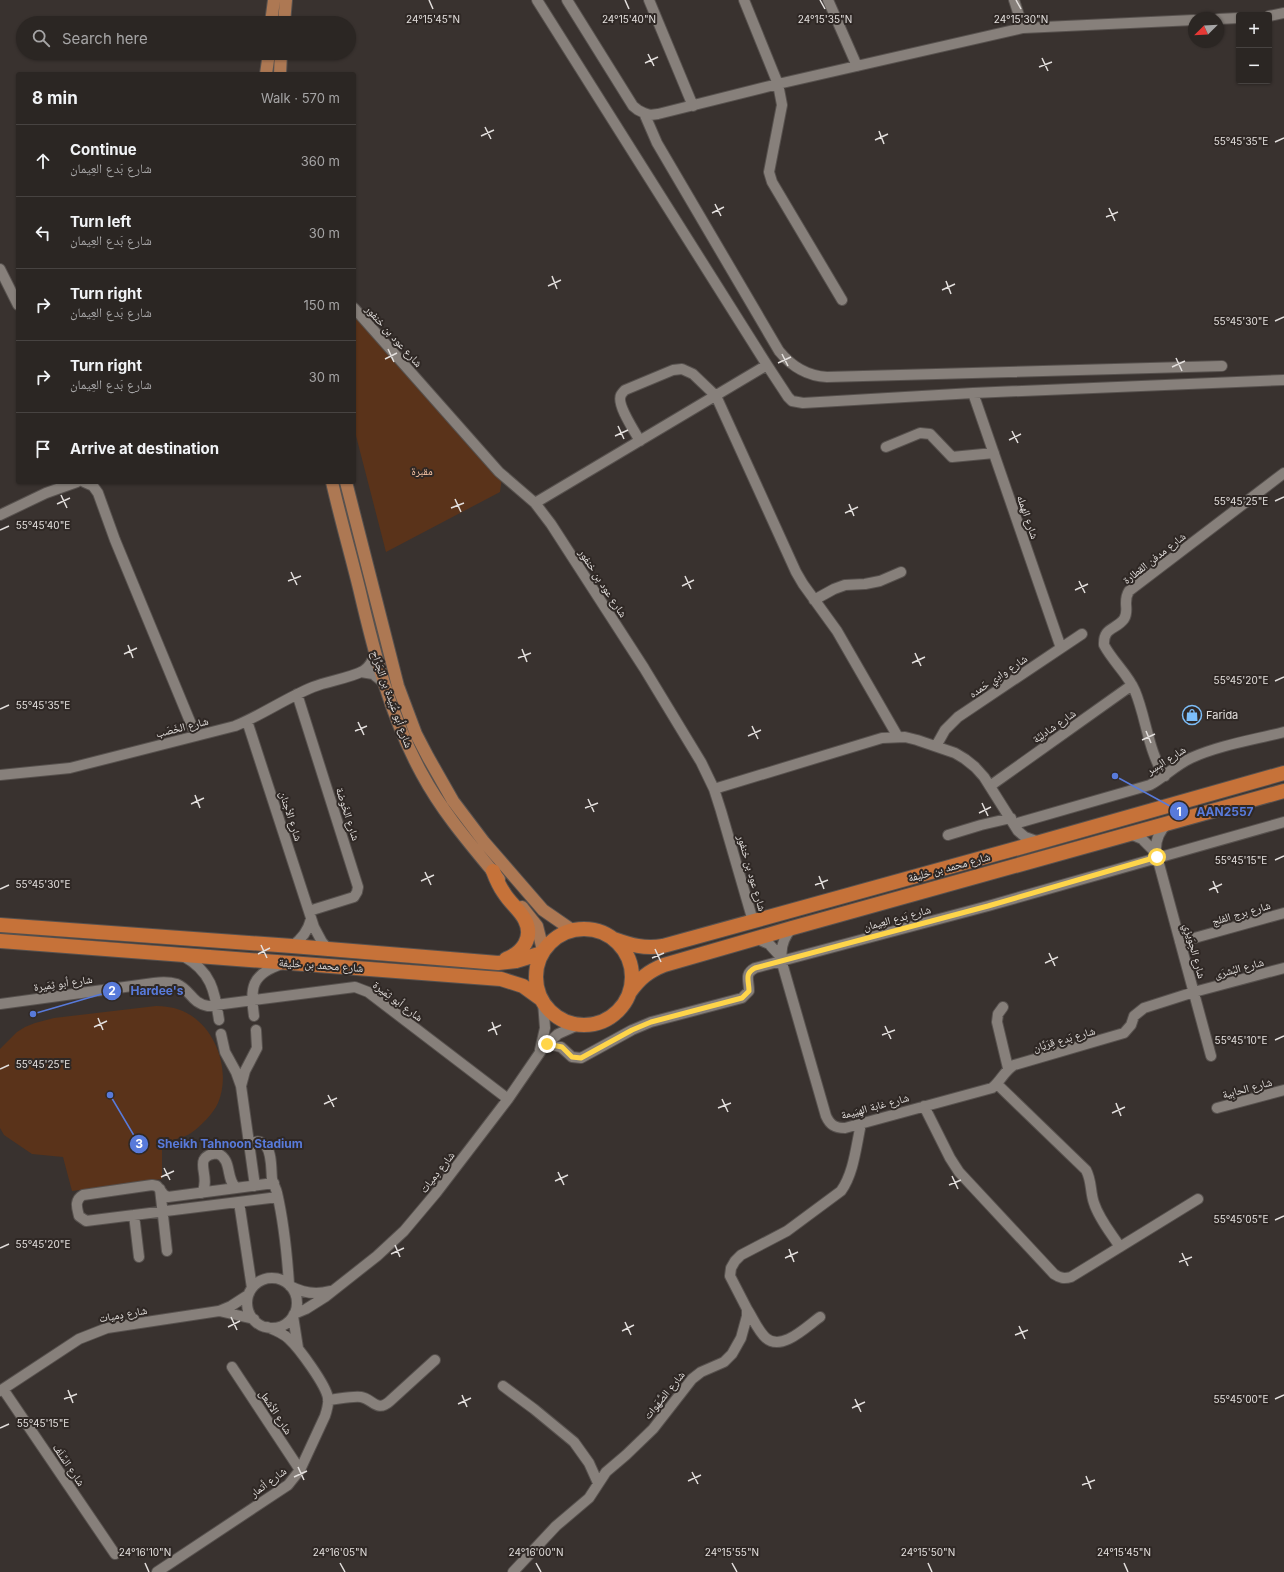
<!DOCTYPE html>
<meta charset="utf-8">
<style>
:root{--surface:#2b2623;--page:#332e2b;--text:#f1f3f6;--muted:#a6a5a6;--line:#474341}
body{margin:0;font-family:Inter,"Noto Naskh Arabic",sans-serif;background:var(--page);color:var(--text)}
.controls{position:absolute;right:12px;top:12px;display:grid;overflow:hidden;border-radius:4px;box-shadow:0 1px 3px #0004}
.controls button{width:36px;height:36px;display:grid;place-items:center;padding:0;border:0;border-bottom:1px solid var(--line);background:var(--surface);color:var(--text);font:20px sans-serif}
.compass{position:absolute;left:1188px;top:12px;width:36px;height:36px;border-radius:50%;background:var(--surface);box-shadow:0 1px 3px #0004;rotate:246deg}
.stop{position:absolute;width:12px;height:12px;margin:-9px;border:3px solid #ffd54a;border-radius:50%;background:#fff}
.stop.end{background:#ffd54a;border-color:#fff;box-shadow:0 1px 4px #0008}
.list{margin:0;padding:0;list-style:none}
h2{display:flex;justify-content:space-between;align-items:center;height:52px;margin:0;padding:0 16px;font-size:17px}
h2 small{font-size:13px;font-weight:400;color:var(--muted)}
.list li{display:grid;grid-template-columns:26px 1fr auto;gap:12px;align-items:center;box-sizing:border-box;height:72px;padding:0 16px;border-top:1px solid var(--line)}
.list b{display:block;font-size:15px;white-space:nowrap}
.list p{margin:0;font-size:13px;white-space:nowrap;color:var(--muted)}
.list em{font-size:13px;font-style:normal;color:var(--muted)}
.icon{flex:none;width:22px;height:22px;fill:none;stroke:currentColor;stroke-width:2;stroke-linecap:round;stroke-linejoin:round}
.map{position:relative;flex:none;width:1284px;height:1572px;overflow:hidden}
.search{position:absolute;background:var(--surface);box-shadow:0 1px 3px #0004;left:16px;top:16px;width:340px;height:44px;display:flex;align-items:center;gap:10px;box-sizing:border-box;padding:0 14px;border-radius:22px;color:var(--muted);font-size:15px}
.panel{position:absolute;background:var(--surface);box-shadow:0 1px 3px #0004;left:16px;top:72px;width:340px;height:412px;border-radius:4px}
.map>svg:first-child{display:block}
.green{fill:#5a331a}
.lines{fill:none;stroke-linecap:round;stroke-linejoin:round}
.minor-casing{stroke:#57514e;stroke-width:12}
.major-casing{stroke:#57514e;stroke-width:14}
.highway-casing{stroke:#57514e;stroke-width:16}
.minor{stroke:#87807b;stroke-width:10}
.major{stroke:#ad7853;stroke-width:12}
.highway{stroke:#c67239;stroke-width:14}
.route{stroke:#ffd54a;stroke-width:5}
.ticks{fill:none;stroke:#e3dfdd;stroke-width:1.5}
.labels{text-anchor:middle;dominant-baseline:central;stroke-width:4;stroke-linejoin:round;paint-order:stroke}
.street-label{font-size:11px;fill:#e3dfdd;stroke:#2f2825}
.park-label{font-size:11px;fill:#fac6a6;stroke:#2f2825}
.poi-label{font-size:11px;fill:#e3dfdd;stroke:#2f2825;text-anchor:start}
.ticks-label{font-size:10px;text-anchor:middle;fill:#e3dfdd;stroke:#2f2825;stroke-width:4;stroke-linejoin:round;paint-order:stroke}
.leader{fill:none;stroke:#587ada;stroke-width:1.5}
.callout-dot{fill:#587ada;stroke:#2f2825;stroke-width:1.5}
.mark-label{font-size:12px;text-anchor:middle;font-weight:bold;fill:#fff}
.callout-label{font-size:12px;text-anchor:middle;font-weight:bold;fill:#587ada;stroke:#2f2825;stroke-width:4;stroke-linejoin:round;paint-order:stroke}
</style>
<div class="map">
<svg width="1284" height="1572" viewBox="0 0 1284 1572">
<rect width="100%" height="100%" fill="#39322f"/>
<path class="green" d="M354 311 502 478 500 492 386 552 354 428Z
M156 1006C164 1006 172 1007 180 1010 215 1023 232 1070 218 1103 213 1114 201 1126 191 1133 184 1138 171 1140 162 1143V1179L72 1191 63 1157 32 1154 4 1135 0 1128V1049L17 1032 25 1027 35 1023 54 1018Z"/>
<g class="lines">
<defs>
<path id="minor" d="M537 0 767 365 788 397 792 401 803 403 973 393 1284 380
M567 0 633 106 638 110 644 113 650 115 658 114 778 84 1023 28 1194 20
M649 0 693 106
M744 0 778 84 782 105 769 172 772 182 842 300
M828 0 857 66
M1014 0 1023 28
M1269 16 1284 13
M1218 19 1239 18
M644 113 657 143 779 351C792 367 807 376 827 377L1222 366
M0 269 18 305
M354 308 499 472 535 503 551 524 644 668 701 762 714 789 721 811 753 921
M973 393 1061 648
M640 441C635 432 616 404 621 395 621 394 624 391 625 390L673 370 682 369 693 374 716 396 796 572 803 584 837 631 898 737
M886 447 920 433 930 434 952 457 994 453
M84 482 93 486 98 493 115 540 196 736
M535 503 767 365
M0 515 46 493 77 482
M814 600 834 589 845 585 865 584 880 581 901 572
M361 672 373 674 383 682
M297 694 358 887 357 892 354 897 309 911
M247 721 314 927 322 942 328 949
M936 746 945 730 958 717 1082 634
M0 775 70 768 235 726C262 715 286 698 313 687 328 681 350 678 363 671 370 667 373 660 375 653
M1165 776C1149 755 1146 717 1135 691 1128 674 1113 662 1104 645 1103 627 1116 630 1124 619 1130 610 1122 602 1129 591L1284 473
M990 786 1132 685
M714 789 882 738 905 737 917 740 955 753 965 759 975 767 984 777 1018 831 1025 837 1039 842
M1168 823C1159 831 1155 841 1156 853L1211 1056
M1014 824 1150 785C1164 777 1176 765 1191 758 1220 745 1253 740 1284 732
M1130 834 1142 839 1156 853
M948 835 981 825 1011 818
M755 938 769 944 780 956 826 1116C830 1125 835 1128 845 1128L992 1088C1001 1081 1004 1071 1014 1065L1124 1033 1131 1025 1134 1016 1144 1008 1194 992 1284 968
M1180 942 1284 913
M292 946C302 939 308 931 311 919
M183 956C211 971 215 991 219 1020
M782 959C780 947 784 937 792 928
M0 1004 154 983C162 982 170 982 177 984 191 990 191 1003 208 1006L355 987 368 992 508 1099
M1003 1007 998 1014 997 1022 1008 1068
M254 1016C250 988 251 974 282 964
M221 1034 225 1052 236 1072 241 1086 255 1186
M547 1044 561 1047 572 1057 581 1058 632 1030 651 1022 742 998 749 991C749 980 744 974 755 968L988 906 1284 822
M540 1050 545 1028 543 1002
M997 1084 1086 1170C1092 1181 1090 1192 1094 1203 1099 1219 1111 1233 1120 1247
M241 1086 245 1071 257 1048 256 1030
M924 1106 950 1158 959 1172 1054 1274C1060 1278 1064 1279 1071 1277L1198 1199
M1217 1108 1284 1090
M249 1144C255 1141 261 1140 266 1146 272 1154 271 1169 272 1179 273 1184 276 1188 277 1193 284 1223 287 1254 289 1284
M274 1183 168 1197 164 1195 157 1186 152 1185 83 1195C74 1200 77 1208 79 1216L86 1221 278 1197
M160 1189 167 1251
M202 1193C212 1175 190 1157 217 1153 233 1160 225 1178 236 1188
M239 1202 252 1288
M134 1215 139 1257
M247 1303a25 25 0 1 1 50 0a25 25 0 1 1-50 0Z
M290 1286C303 1293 316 1295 330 1291
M747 1309C753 1318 758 1331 766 1338 782 1352 807 1326 820 1317
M219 1311 254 1319
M294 1314 306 1309 325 1297 377 1256 404 1231 436 1193 508 1099 543 1048 558 1034 578 1025
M293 1316 298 1348
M232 1367 300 1470
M503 1386 534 1409 574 1442 589 1463 598 1483
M3 1389 115 1554
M0 1391 79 1339 107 1328 219 1311 231 1306 248 1295
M328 1400C339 1399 351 1396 361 1397 373 1399 377 1413 390 1401L435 1360
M157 1572 288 1485 300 1470 325 1416C327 1410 329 1404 328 1398 326 1385 299 1348 289 1339 283 1333 275 1330 267 1327
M513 1572 556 1526 589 1498 606 1472 626 1455 653 1429 692 1379 701 1372 724 1362 732 1354 741 1338 747 1316V1309L730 1276 731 1268 735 1261 741 1255 787 1231 841 1191C854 1173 856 1146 861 1124"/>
<path id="major" d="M271 23 274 0
M284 23 286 0
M266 74 269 53
M280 74 281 53
M332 482C340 517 350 552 359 588 374 652 390 716 422 774 443 813 471 845 499 879
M346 482 398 686 416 734 428 757 453 801 484 842 543 910 572 930
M522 907 537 926 543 950"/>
<path id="highway" d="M493 871C496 879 499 886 504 893 510 903 520 910 525 920 534 938 522 953 506 959
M0 925 292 946 498 963 516 961 542 953
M536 977a48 48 0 1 1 96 0a48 48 0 1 1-96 0Z
M614 939C631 945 644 949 663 946L1040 842 1284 773
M0 941 501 979 523 986 541 999
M630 992C640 978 649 971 664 965L792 928 1284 791"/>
</defs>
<use href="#minor" class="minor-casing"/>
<use href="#major" class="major-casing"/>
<use href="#highway" class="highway-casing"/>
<use href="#minor" class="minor"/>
<use href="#major" class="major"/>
<use href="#highway" class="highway"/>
</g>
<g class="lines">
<path class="route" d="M547 1044 562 1047 572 1057 581 1058 632 1030 651 1022 742 998 749 991C749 980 744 974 755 968L988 906 1157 857"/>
</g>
<path class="ticks" d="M429 0 433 9M625 0 629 9M820 0 825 9M1016 0 1021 9M648 54 654 66M1042 58 1048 71M645 63 658 57M1039 67 1052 62M485 127 491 139M879 131 884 144M481 136 494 130M875 140 888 134M1275 142 1284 138M715 204 721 216M1109 208 1115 221M712 213 724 207M1106 217 1118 212M552 276 557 289M946 281 951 294M548 286 561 280M942 290 955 284M1275 321 1284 317M388 349 394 362M782 354 788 366M1176 358 1182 371M385 359 397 353M778 363 791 357M1172 367 1185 361M618 426 624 439M1012 431 1018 443M615 436 628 430M1009 440 1021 434M61 495 67 508M455 499 461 512M1275 501 1284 497M57 504 70 498M849 504 854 516M451 508 464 503M845 513 858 507M0 530 9 526M291 572 297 585M685 576 691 589M288 581 301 576M1079 581 1085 593M682 586 694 580M1075 590 1088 584M128 645 133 658M522 649 527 662M915 653 921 666M124 654 137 648M518 658 531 653M912 663 925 657M1275 681 1284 677M0 709 9 705M358 722 364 735M752 726 758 739M355 731 367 726M1146 731 1151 743M748 736 761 730M1142 740 1155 734M195 795 200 808M588 799 594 812M982 803 988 816M191 804 204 798M585 808 598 803M979 813 991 807M1275 860 1284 856M425 872 431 885M819 876 824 889M421 881 434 875M1213 881 1218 893M815 885 828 880M0 889 9 885M1209 890 1222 884M261 945 267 958M655 949 661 962M1049 953 1055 966M258 954 270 948M652 958 664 953M1045 963 1058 957M98 1018 103 1030M492 1022 497 1035M885 1026 891 1039M94 1027 107 1021M488 1031 501 1025M882 1035 895 1030M1275 1040 1284 1036M0 1069 9 1065M328 1095 334 1107M722 1099 728 1112M1116 1103 1121 1116M324 1104 337 1098M718 1108 731 1103M1112 1113 1125 1107M164 1168 170 1180M558 1172 564 1185M952 1176 958 1189M161 1177 174 1171M555 1181 568 1175M949 1185 961 1180M1275 1220 1284 1216M395 1245 400 1257M0 1248 9 1244M789 1249 794 1262M1182 1253 1188 1266M391 1254 404 1248M785 1258 798 1252M1179 1262 1192 1257M231 1317 237 1330M625 1322 631 1335M1019 1326 1025 1339M228 1327 240 1321M622 1331 634 1325M1015 1335 1028 1330M68 1390 73 1403M462 1395 467 1407M64 1399 77 1394M855 1399 861 1412M1275 1399 1284 1395M458 1404 471 1398M852 1408 865 1402M0 1428 9 1424M298 1467 304 1480M692 1472 698 1484M1086 1476 1091 1489M294 1477 307 1471M688 1481 701 1475M1082 1485 1095 1480M145 1563 149 1572M340 1563 345 1572M536 1563 541 1572M732 1563 737 1572M928 1563 932 1572M1124 1563 1128 1572"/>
<defs>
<symbol id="shop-ring" viewBox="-11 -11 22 22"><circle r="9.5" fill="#2f2825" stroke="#7dbef9" stroke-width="1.5"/><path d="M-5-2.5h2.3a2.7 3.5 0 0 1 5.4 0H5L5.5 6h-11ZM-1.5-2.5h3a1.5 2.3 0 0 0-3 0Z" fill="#7dbef9"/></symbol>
</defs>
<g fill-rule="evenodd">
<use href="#shop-ring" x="1181" y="704" width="22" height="22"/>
</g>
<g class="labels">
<g class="street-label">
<text transform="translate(394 336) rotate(48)">شارع عود بن خنفور</text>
<text transform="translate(1028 517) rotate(71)">شارع الهمله</text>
<text transform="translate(1154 558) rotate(-38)">شارع مدفن القطارة</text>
<text transform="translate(603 583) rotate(57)">شارع عود بن خنفور</text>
<text transform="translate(998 676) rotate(-34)">شارع وادِي حَمده</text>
<text transform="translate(392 699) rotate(70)">شارع أبو عُبَيدة بن الجَرَّاح</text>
<text transform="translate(1054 726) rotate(-35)">شارع شادلِيَّة</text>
<text transform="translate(182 727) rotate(-14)">شارع الخَصَب</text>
<text transform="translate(1166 760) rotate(-32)">شارع البِسِر</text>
<text transform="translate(348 814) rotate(72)">شارع الخَوضة</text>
<text transform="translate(291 816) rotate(72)">شارع الأجنان</text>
<text transform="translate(949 867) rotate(-15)">شارع محمد بن خليفة</text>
<text transform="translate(752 873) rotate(74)">شارع عود بن خنفور</text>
<text transform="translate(1241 913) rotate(-16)">شارع برج الفلج</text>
<text transform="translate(897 918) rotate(-15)">شارع بَدع العِيمان</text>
<text transform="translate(1195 951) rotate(75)">شارع الحِوَيزِي</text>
<text transform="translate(321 965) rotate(4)">شارع محمد بن خليفة</text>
<text transform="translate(1239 968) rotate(-15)">شارع البُشرَى</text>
<text transform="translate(63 983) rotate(-8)">شارع أبو ثِمَيرة</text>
<text transform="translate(398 1001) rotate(37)">شارع أبو ثِمَيرة</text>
<text transform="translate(1064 1039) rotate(-16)">شارع بَدع قِرَيَّان</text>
<text transform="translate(1247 1088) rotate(-15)">شارع الحابِية</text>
<text transform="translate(875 1106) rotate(-15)">شارع غابة الهِيَيمة</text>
<text transform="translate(437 1172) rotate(-52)">شارع دِميات</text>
<text transform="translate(123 1314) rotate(-10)">شارع دِميات</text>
<text transform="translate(664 1395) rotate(-51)">شارع الصَّهَوات</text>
<text transform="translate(276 1412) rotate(57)">شارع الأشعل</text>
<text transform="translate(69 1465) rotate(56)">شارع السَّلَف</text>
<text transform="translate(268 1482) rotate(-37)">شارع أتمار</text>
</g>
<g class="park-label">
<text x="422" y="471">مقبرة</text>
</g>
<g class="poi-label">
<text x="1206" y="715">Farida</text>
</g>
</g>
<g class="ticks-label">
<text x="629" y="23">24°15'40"N</text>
<text x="433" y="23">24°15'45"N</text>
<text x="825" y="23">24°15'35"N</text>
<text x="1021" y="23">24°15'30"N</text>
<text x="1241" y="145">55°45'35"E</text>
<text x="1241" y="325">55°45'30"E</text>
<text x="1241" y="505">55°45'25"E</text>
<text x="43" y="529">55°45'40"E</text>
<text x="1241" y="684">55°45'20"E</text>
<text x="43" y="709">55°45'35"E</text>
<text x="1241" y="864">55°45'15"E</text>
<text x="43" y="888">55°45'30"E</text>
<text x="1241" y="1044">55°45'10"E</text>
<text x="43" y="1068">55°45'25"E</text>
<text x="1241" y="1223">55°45'05"E</text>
<text x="43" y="1248">55°45'20"E</text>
<text x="1241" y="1403">55°45'00"E</text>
<text x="43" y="1427">55°45'15"E</text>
<text x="145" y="1556">24°16'10"N</text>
<text x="340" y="1556">24°16'05"N</text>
<text x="536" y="1556">24°16'00"N</text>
<text x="732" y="1556">24°15'55"N</text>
<text x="928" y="1556">24°15'50"N</text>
<text x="1124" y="1556">24°15'45"N</text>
</g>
<path class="leader" d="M1115 776L1179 811M33 1014L112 991M110 1095L139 1144"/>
<g class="callout-dot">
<circle cx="1115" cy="776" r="4"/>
<circle cx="33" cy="1014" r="4"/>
<circle cx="110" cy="1095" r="4"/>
<circle cx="1179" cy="811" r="10"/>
<circle cx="112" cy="991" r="10"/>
<circle cx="139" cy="1144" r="10"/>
</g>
<g class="mark-label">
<text x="1179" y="816">1</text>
<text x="112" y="995">2</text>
<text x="139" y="1148">3</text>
</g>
<g class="callout-label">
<text x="1225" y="816">AAN2557</text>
<text x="157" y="995">Hardee's</text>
<text x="230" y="1148">Sheikh Tahnoon Stadium</text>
</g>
</svg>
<div class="controls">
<button>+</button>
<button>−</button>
</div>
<svg class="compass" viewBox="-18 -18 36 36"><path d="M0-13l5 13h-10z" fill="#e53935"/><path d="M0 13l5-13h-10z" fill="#a6a5a6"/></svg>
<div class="stop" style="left:1157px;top:857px"></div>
<div class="stop end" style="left:547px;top:1044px"></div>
<div class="search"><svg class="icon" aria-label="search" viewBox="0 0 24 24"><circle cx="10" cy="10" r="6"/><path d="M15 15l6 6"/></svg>Search here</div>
<section class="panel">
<h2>8 min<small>Walk · 570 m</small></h2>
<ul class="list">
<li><svg class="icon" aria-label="ahead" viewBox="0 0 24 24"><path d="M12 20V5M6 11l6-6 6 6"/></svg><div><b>Continue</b><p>شارع بَدع العِيمان</p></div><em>360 m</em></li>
<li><svg class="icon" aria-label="left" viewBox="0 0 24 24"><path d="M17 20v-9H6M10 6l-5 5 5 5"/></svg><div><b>Turn left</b><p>شارع بَدع العِيمان</p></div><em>30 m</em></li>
<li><svg class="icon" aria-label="right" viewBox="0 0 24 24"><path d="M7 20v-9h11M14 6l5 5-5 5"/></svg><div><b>Turn right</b><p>شارع بَدع العِيمان</p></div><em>150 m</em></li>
<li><svg class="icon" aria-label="right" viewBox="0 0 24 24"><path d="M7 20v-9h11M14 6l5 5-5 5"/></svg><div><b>Turn right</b><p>شارع بَدع العِيمان</p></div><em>30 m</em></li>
<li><svg class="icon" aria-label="arrive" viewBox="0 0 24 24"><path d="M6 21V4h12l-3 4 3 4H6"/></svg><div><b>Arrive at destination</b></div></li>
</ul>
</section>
</div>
